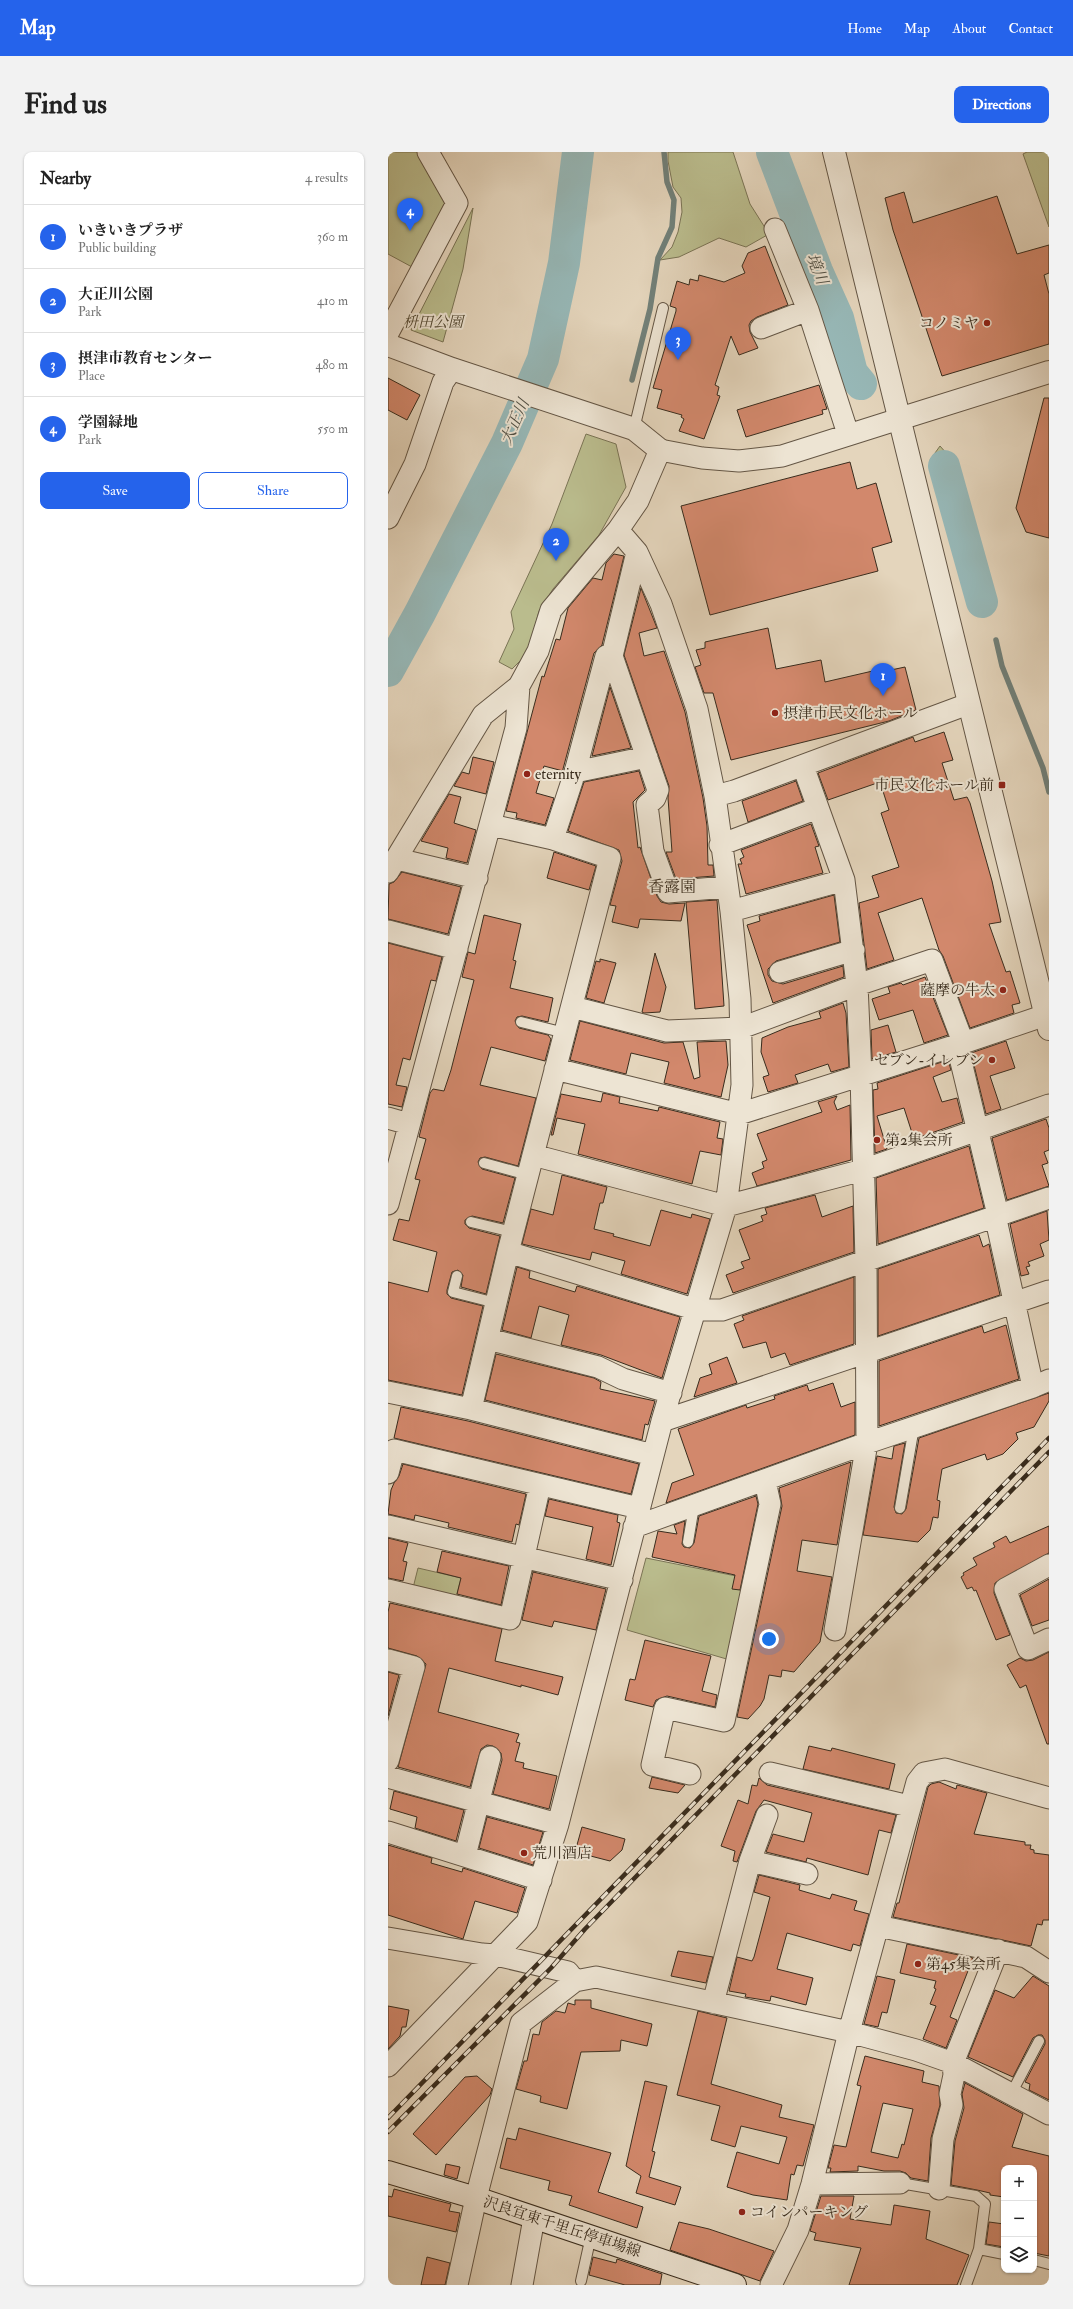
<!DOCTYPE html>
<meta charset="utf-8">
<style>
:root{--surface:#fff;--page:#f2f2f2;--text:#222;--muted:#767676;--line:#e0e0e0;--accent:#2563eb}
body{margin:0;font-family:"IM FELL Double Pica","Noto Serif JP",serif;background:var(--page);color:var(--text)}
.controls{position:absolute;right:12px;bottom:12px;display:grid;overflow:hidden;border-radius:8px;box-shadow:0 1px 3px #0004}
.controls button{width:36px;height:36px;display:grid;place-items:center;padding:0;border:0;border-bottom:1px solid var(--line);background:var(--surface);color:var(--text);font:20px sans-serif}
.you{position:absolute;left:381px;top:1487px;width:14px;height:14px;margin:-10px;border:3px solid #fff;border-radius:50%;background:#1a73e8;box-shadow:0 0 0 6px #1a73e833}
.badge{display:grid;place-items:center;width:26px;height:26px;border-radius:50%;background:var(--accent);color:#fff;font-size:13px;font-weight:700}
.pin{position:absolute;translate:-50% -33px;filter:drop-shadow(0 1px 2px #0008)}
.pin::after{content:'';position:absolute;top:21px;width:14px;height:12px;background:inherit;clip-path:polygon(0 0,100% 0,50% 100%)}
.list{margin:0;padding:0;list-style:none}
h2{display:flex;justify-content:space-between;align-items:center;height:52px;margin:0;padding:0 16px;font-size:17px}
h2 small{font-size:13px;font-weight:400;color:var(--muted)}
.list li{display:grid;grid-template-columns:26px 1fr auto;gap:12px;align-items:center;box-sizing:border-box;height:64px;padding:0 16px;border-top:1px solid var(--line)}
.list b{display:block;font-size:15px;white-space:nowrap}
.list p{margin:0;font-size:13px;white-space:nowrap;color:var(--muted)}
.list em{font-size:13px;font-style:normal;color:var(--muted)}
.actions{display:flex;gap:8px;padding:12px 16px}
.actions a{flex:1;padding:9px 0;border:1px solid var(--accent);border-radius:8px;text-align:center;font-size:14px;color:var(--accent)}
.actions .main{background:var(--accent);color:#fff}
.icon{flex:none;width:22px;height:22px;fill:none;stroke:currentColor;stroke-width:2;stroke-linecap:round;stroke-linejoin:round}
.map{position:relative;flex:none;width:661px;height:2133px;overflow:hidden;border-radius:8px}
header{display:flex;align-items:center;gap:24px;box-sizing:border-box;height:56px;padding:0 20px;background:var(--accent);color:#fff}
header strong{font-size:19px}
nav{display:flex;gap:22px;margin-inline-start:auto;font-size:14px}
.intro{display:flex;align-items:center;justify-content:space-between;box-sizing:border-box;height:96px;padding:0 24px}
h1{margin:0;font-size:28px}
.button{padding:10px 18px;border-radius:8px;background:var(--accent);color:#fff;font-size:14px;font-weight:700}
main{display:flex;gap:24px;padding:0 24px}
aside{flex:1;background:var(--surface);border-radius:8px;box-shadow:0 1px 3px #0004}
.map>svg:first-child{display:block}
.green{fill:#babc8d;stroke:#7a7455}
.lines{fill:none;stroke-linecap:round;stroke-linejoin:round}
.stream{stroke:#718079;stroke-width:5.5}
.river{stroke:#97b8b7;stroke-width:32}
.building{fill:#d2886c;stroke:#392c1d;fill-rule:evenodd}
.service-casing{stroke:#645645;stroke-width:12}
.minor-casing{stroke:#645645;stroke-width:23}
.tertiary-casing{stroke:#645645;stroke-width:24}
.secondary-casing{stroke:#392c1d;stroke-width:24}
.service{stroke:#ede4d3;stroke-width:10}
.minor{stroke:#ede4d3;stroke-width:21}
.tertiary{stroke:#ede4d3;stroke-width:22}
.secondary{stroke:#ede4d3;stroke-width:22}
.rail-casing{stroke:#392c1d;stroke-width:4.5}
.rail{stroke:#ede4d3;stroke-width:3;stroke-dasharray:9;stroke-linecap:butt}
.poi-dot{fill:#8f2418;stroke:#ede4d3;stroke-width:1.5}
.labels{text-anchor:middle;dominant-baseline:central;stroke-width:4;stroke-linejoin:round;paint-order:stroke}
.park-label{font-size:15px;font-style:italic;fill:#534933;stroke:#ede4d3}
.poi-label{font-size:15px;fill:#392c1d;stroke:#ede4d3;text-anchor:start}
.street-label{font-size:15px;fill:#392c1d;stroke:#ede4d3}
.water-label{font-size:16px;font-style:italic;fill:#504f44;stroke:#ede4d3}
.neighbourhood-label{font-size:16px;fill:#392c1d;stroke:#ede4d3}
</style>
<header>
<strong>Map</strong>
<nav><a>Home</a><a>Map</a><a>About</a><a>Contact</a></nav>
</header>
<div class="intro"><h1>Find us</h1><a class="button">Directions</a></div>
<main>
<aside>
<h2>Nearby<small>4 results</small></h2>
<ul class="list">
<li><span class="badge">1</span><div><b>いきいきプラザ</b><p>Public building</p></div><em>360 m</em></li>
<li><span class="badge">2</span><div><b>大正川公園</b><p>Park</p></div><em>410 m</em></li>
<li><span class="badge">3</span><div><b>摂津市教育センター</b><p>Place</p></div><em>480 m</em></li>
<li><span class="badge">4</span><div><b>学園緑地</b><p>Park</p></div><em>550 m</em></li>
</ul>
<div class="actions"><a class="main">Save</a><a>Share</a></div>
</aside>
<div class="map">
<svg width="661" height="2133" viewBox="0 0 661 2133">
<rect width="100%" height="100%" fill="#e4d5bc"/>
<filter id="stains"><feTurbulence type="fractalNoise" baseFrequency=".005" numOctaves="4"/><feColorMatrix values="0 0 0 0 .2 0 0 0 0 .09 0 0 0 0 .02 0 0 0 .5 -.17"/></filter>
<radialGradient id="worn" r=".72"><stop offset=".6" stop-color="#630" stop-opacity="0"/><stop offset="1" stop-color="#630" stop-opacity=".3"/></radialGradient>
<path class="green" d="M0 0H31L57 42 56 56 24 115 0 102Z
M280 0H345L362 52 381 82 358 95 331 86 291 105 272 108 284 95 290 80 294 60 293 46 285 35 280 9Z
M639 0H661V75L635 2Z
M85 56 75 117 55 190 23 178Z
M198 282 228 292 238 335 211 383 165 437 151 459 140 501 124 517 111 510 126 477 123 460 164 372Z
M552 294 560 303 545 320 542 308Z
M258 1406 358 1426 342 1508 239 1478Z
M30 1416 73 1426 68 1446 25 1436Z"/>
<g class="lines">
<path class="stream" d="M244 228 262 157 270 106 284 75 286 48 279 30 276 0
M608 488 614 514 655 616 661 640"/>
<path class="river" d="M384 0 429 119 450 166 464 221 473 232
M556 314 594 450
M0 519 32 461 119 291 155 207 176 111 190 0"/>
</g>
<path class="building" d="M516 40 525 71 609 44 629 102 661 93V121L656 123 661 142V192L554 224 505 78 497 46Z
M377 94 400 153 369 165 363 169 361 173 362 180 370 196 351 203 343 184 327 233 331 235 329 243 332 244 316 287 291 279 296 267 293 265 294 263 269 256 274 238 265 236 288 159V156L282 154 289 129 301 133 302 127 310 129 311 123 336 130 357 121 354 114 360 101Z
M0 226 32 243 19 268 0 258Z
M431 233 439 257 434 258 435 262 358 285 349 258Z
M656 246H661V386L638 380 628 356Z
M462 310 469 337 488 331 504 390 484 396 490 419 322 463 293 354Z
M226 402 236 404 214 493 206 501 175 617V619L156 614 148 641 166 646 157 673 128 666 129 661 118 659 154 524 156 525 168 487 172 488 180 456 205 426 214 428 218 411Z
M253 436 269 476 251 481 256 504 276 499 297 560 315 646 319 674 320 713H325L326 724 288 727 278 700H284L280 646 281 634 236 503Z
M380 476 388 517 433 508 437 530 502 515 503 518 517 515 528 558 501 569 343 608 325 541H316L307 515 313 513 308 498 317 496V490Z
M222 535 243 596 204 604Z
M556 580 565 608 554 611 566 648 579 645 582 651 604 729 613 770 601 772 618 820 622 819 632 851 624 853 626 861 582 876 555 804 551 798 534 746 490 761 506 808 479 817 471 751 491 745 484 724 511 715 493 661 501 658 492 630 440 648 430 621 525 585 527 590Z
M85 605 106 610 98 642 66 634 74 620 81 622Z
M251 619 257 638 245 650 250 696 252 695 269 744 273 750 281 752 297 751 293 769 252 767 250 776 224 770 228 754 222 753 234 709 231 698 180 679 196 630Z
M408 629 415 649 360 670 354 649Z
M61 642 73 645 66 671 88 678 79 711 58 706 60 696 33 689Z
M423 672 431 694 427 695 435 721 358 742 350 712H354L352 707 356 705 353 698Z
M166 700 208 714 201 738 159 726Z
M14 720 73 735 60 782 0 767 1 732 6 730Z
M446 743 452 790 388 809 380 817V823L384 829 395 832 455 814 456 825 385 851 359 773 372 769 371 764Z
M329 748 336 854 307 857 298 750Z
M96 763 133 772 125 808 128 809 122 836 165 846 160 870 134 864 129 865 127 869 131 876 160 883 163 887 157 909 103 895 92 933 148 946 130 1014 97 1005 92 1006 90 1010 94 1017 127 1026 115 1071 84 1064 77 1068V1072L81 1076 112 1084 98 1142 73 1135 75 1123 70 1118 64 1120 59 1138V1142L63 1146 95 1154 74 1243 0 1228V1130L40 1140 49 1100 5 1088 11 1067 21 1069 32 1028 27 1027 38 987 31 985 42 941 45 937 56 939 63 918 86 828 74 825 80 800 87 802Z
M0 791 54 805 48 829 43 828 22 908 15 906 8 933 19 935 14 955 0 952Z
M267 801 278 835 272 860 256 861 254 860Z
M212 807 228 811 216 851 198 846 208 809 212 810Z
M537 825 560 883 536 891 525 858 491 868 484 847 502 841 500 835 513 831 515 833Z
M455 851 458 861 461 915 443 920 440 912 407 923 410 931 380 940 375 925 381 923 373 900 374 886 400 875 433 866 431 860Z
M192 869 276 891 295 890 306 927 312 925 309 890 338 889 340 913 333 945 276 931 281 910 243 901 238 922 182 908Z
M500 873 508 900 484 907 483 878Z
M618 889 627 916 602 924 613 957 598 962 583 901Z
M560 908 563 918 545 925 554 950 569 946 575 970 526 987 516 956 489 964 499 997 487 1001 485 938 490 937 489 931Z
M215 941 232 945 231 951 270 959 271 955 332 970 329 986 335 987 333 1003 312 999 304 1032 190 1002 197 972 169 966 165 983H163L173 942 213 950Z
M449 944 446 950 449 958 462 953 463 1008 369 1034 364 1021 376 1016 374 1010 379 1008 369 982 434 960 430 950Z
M658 967 661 976V998L656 1000 660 1011 654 1013 661 1034 619 1048 604 986Z
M581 994 596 1056 490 1092 488 1026Z
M174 1023 219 1035 215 1051H212L206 1077 226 1082 225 1084 262 1094 273 1058 303 1066 304 1062 322 1067 299 1142 233 1122 237 1109 204 1100 202 1108 134 1092 143 1057 165 1063Z
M427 1043 434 1065 465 1054 466 1100 345 1141 338 1123 356 1116 353 1110 362 1107 351 1078 375 1069 373 1064 379 1062 377 1056Z
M659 1059 661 1088 652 1092 656 1104 640 1110 642 1114 638 1115 641 1122 633 1124 622 1072Z
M591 1083 595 1095 601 1092 612 1143 490 1184V1117Z
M129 1115 142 1119 141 1126 187 1140 189 1134 292 1165 274 1226 213 1203 173 1193 181 1163 151 1154 143 1186 114 1178Z
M466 1125V1192L402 1213 397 1201 383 1206 378 1190 355 1196 346 1172 356 1168 354 1164Z
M618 1173 631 1227 491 1274V1209L594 1174 596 1181Z
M108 1202 206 1226 213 1230 212 1237 267 1249 260 1273 257 1272 254 1288 97 1248Z
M339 1205 349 1231 306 1245 312 1226 324 1222 321 1212Z
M445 1231 453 1255 467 1250V1283L278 1351 284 1331 306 1323 290 1277 358 1253 359 1256 387 1247 386 1244 419 1233 421 1239Z
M661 1241V1249L646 1275 628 1281 630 1287 615 1302 599 1308 597 1302 554 1317 549 1348 552 1349 550 1366 545 1365 542 1378 530 1390 475 1383 489 1304 504 1307 506 1294 517 1291 506 1355 508 1361 514 1362 518 1357 531 1286Z
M13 1255 80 1269 251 1312 243 1342 6 1286Z
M463 1310 449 1393 414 1388 409 1419 444 1425 432 1490 406 1520 394 1518 393 1525 381 1523 376 1547 372 1554 360 1567 349 1565 394 1354 391 1336Z
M15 1312 138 1342 131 1373 128 1372 124 1390 60 1375 61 1371 27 1363 26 1368 0 1362 3 1338 6 1331 11 1324Z
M368 1344 370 1352 352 1438 344 1437 347 1423 264 1405 270 1379 289 1382 286 1373 297 1369 294 1392 296 1395 302 1396 306 1391 311 1364Z
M161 1347 230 1363 229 1370 232 1371 223 1413 198 1407 205 1375 157 1364Z
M661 1374V1401L607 1431 606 1441 622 1483 608 1488 588 1438 586 1439 584 1435 579 1437 573 1425 576 1423 575 1421 589 1413 585 1406 607 1395 605 1391 618 1384 622 1391Z
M0 1386 20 1391 15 1409 19 1410 15 1429 0 1426Z
M54 1399 121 1414 113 1453 69 1442 73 1426 49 1420Z
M145 1420 218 1437 208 1478 166 1469 164 1475 134 1468Z
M661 1427V1468L644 1474 632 1443Z
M2 1451 114 1477 107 1509 175 1525 170 1543 133 1533V1535L61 1516 50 1560 131 1582 128 1590 132 1591 127 1609 136 1611 135 1616 169 1624 161 1657 105 1642 114 1608 113 1601 105 1594 99 1593 93 1597 82 1635 10 1615 38 1512 29 1504 0 1496V1460Z
M257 1488 323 1504 314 1539 329 1543 327 1555 279 1544 268 1548 265 1555 237 1548 242 1527 247 1528Z
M661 1500V1592H659L638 1533 632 1536 619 1513 632 1506 638 1509 645 1508Z
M0 1520 11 1523 0 1564Z
M421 1594 443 1599 444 1596 507 1612 501 1637 415 1617Z
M264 1625 297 1633 290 1641 261 1636Z
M371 1626 379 1633 508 1663 503 1681 491 1678 480 1723 419 1706 418 1710 378 1700 385 1682 416 1690 424 1661 376 1648 368 1659 349 1710 345 1709 347 1699 333 1694 350 1648 360 1652 364 1633 369 1634Z
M551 1630 568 1637 569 1633 599 1641 586 1682 637 1690V1693H643L642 1697 646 1698V1701L661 1703V1768H655L654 1773 649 1772 643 1794 505 1765 509 1751H511L540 1635 543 1632Z
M6 1639 76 1658 68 1689 27 1676 29 1665 2 1657Z
M99 1665 155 1680 145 1713 91 1696Z
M194 1675 237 1687 234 1698 222 1709 187 1700Z
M0 1693 44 1706 43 1711 74 1720 75 1716 137 1736 129 1761 87 1749 75 1787 0 1763Z
M371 1723 412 1733 411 1738 442 1747 444 1742 469 1749 466 1758 481 1762 472 1794 465 1792 463 1799 399 1781 389 1817 425 1826 418 1853 383 1844 382 1849 357 1845 358 1842 341 1839 349 1805 364 1809 366 1805 382 1745 366 1740Z
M519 1792 585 1806 562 1865 569 1868 558 1896 535 1887 548 1854 542 1852 548 1837 546 1836 548 1829 512 1821Z
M290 1799 325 1805 318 1831 283 1824Z
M489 1824 507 1828 499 1861 494 1860 490 1875 476 1872Z
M645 1824 661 1834V1948L641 1938 642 1932 637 1930 657 1892V1888L654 1883H650L645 1886 625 1925 580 1905 607 1838 626 1846Z
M187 1848H203V1856L264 1872 259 1894 233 1888 232 1899 193 1900 179 1957 152 1950 153 1944 128 1937 136 1909H139L145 1882 151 1883 154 1870 168 1859 177 1861 180 1851 187 1853Z
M0 1854 21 1858 18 1875H14L12 1884 0 1897Z
M310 1859 339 1866 323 1932 394 1953 391 1965 426 1973 415 2014 409 2013 406 2023 403 2022 399 2048 365 2043 339 2035 349 2000 391 2012 399 1985 353 1974 347 1995 323 1988 332 1954 289 1943Z
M477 1904 536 1919 534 1930 551 1934 552 1953 543 1986 540 2029 523 2026 518 2021 512 2019H496L470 2014V2019L442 2020 443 2016H440L446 1993 458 1995 473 1934 469 1933ZM495 1951 525 1957 516 1993 514 1992 510 2006 483 2000Z
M89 1924 104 1937 102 1943 48 2003 25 1982 77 1925Z
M257 1929 279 1934 264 1999 267 2000 261 2025 293 2035 287 2053 248 2041 253 2024 238 2014Z
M577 1931 635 1962 624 1995 661 2004V2104L646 2101V2016H616V2045L602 2043V2041L589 2038 563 2033 567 1989 576 1956 574 1942Z
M131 1976 223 2001 210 2040 255 2055 249 2076 181 2053 184 2044 160 2038 162 2029 112 2016 119 1986 128 1988Z
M58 2012 72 2015 69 2027 56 2023Z
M6 2037 63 2052 61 2059 72 2061 68 2080 0 2064V2044L4 2045Z
M433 2044H466L462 2067 503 2073 506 2053 542 2059 538 2087 581 2103 569 2133H461L473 2096 426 2088 428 2081 422 2079Z
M291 2070 321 2077 386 2099 372 2129 282 2098Z
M601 2070 616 2072V2095L598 2092Z
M39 2105 62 2111 57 2133H33Z
M205 2105 228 2111 229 2107 274 2122 272 2133H237L201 2123Z"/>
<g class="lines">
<defs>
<path id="service" d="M246 277 275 156
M133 870 177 881
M96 1011 140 1023
M83 1070 125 1080
M69 1124 65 1140 108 1151
M512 1356 526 1275
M300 1390 306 1354
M623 1942 651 1889
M512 2031 588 2044 597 2052 591 2097
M646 2108 661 2112
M193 2129 203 2084
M578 2133 591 2097 616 2102"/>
<path id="minor" d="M387 77 420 158 460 282
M373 176 420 158
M0 181 69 51 40 0
M0 366 27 312 55 230 64 217
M249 400 224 504 270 638 267 646 259 653 265 699 280 740 338 735
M415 614 456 728
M187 620 259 605
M327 644 346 639 580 552
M165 687 187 620 218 504H224
M332 693 430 656
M9 707 89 726
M0 720 95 563 131 534
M343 759 456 728 469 833 473 923 478 1109 479 1291 447 1478
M0 779 69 797
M392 820 466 798
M184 855 279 879 353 876 469 833 544 808 573 885 569 893 610 1063 609 1072 645 1235
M167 917 351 962 569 893 658 863
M0 966 21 972
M145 1003 338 1054 475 1018 661 953
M0 1052 128 576 131 534 150 499 163 458 230 378 250 349 272 298 314 306 351 309 394 304 511 267
M120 1100 309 1158H334L661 1046
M100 1187 210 1215 235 1227 283 1241
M0 1240 83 1257 265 1303
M83 1257 120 1100 222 706 165 687 103 673
M274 1269 661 1139
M0 1321 6 1298 251 1356
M0 1374 234 1428
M246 1375 479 1291 645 1235 661 1228
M661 1413 617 1437 640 1497 661 1487
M0 1438 122 1467 152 1333
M0 1508 26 1515 0 1609
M382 1621 521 1654
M302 1622 264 1613 277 1556 336 1569 382 1352 377 1329
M0 1625 170 1672
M0 1680 153 1728
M77 1704 102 1605
M362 1709 419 1722
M490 1774 638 1805 661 1820
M0 1786 94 1802 108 1803 180 1820 187 1829
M325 1851 362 1709 379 1663
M0 1914 139 1770 170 1672 274 1269 338 1054 354 933 352 847 343 759 327 644 309 557 273 452 249 400 230 378
M424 2032 512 2031
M551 2037 555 1987 564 1953 562 1942 566 1923 565 1911 610 1798
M69 2133 88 2046 133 1871 187 1829 208 1825 461 1880 528 1898 565 1911 661 1962
M134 2133 146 2066
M383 2133 410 2078 424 2032 461 1880 529 1630 536 1621 557 1617 661 1646"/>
<path id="tertiary" d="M446 0 661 877
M0 193 64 217 246 277 272 298
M511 267 661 220"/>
<path id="secondary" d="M0 2020 88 2046 347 2133"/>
</defs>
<use href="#service" class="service-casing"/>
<use href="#minor" class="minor-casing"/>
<use href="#tertiary" class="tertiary-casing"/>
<use href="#secondary" class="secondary-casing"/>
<use href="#service" class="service"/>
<use href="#minor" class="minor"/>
<use href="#tertiary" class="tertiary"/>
<use href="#secondary" class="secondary"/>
<defs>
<path id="rail" d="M0 1966 661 1286
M0 1980 163 1816 197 1777 661 1300"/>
</defs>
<use href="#rail" class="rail-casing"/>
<use href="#rail" class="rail"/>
</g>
<g class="poi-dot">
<circle cx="599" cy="171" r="4"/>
<circle cx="387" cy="561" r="4"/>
<circle cx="139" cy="622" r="4"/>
<rect x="610" y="629" width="8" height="8" rx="2"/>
<circle cx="615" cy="838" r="4"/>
<circle cx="604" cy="908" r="4"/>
<circle cx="489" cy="988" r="4"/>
<circle cx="136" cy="1701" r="4"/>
<circle cx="530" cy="1812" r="4"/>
<circle cx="354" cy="2060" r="4"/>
</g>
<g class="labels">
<g class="park-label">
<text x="45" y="170">枡田公園</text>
</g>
<g class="poi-label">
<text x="591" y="171" text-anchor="end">コノミヤ</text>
<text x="395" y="561">摂津市民文化ホール</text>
<text x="147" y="622">eternity</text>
<text x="606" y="633" text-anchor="end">市民文化ホール前</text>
<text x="607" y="838" text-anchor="end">薩摩の牛太</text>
<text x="596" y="908" text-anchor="end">セブン-イレブン</text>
<text x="497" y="988">第2集会所</text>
<text x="144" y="1701">荒川酒店</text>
<text x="538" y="1812">第45集会所</text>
<text x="362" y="2060">コインパーキング</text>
</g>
<g class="street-label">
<text transform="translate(174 2075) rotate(18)">沢良宜東千里丘停車場線</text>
</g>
<g class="water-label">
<text transform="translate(429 117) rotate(68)">境川</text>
<text transform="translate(127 270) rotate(-66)">大正川</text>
</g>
<g class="neighbourhood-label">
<text x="284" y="735">香露園</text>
</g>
</g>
<rect width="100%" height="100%" filter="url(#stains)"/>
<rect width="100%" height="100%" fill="url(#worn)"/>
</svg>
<div class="controls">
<button>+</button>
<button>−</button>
<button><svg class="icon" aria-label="layers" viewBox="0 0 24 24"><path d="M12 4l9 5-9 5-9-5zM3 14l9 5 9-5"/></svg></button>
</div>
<div class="you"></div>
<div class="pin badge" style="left:495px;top:544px">1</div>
<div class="pin badge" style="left:168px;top:409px">2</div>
<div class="pin badge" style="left:290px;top:208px">3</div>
<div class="pin badge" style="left:22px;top:79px">4</div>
</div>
</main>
